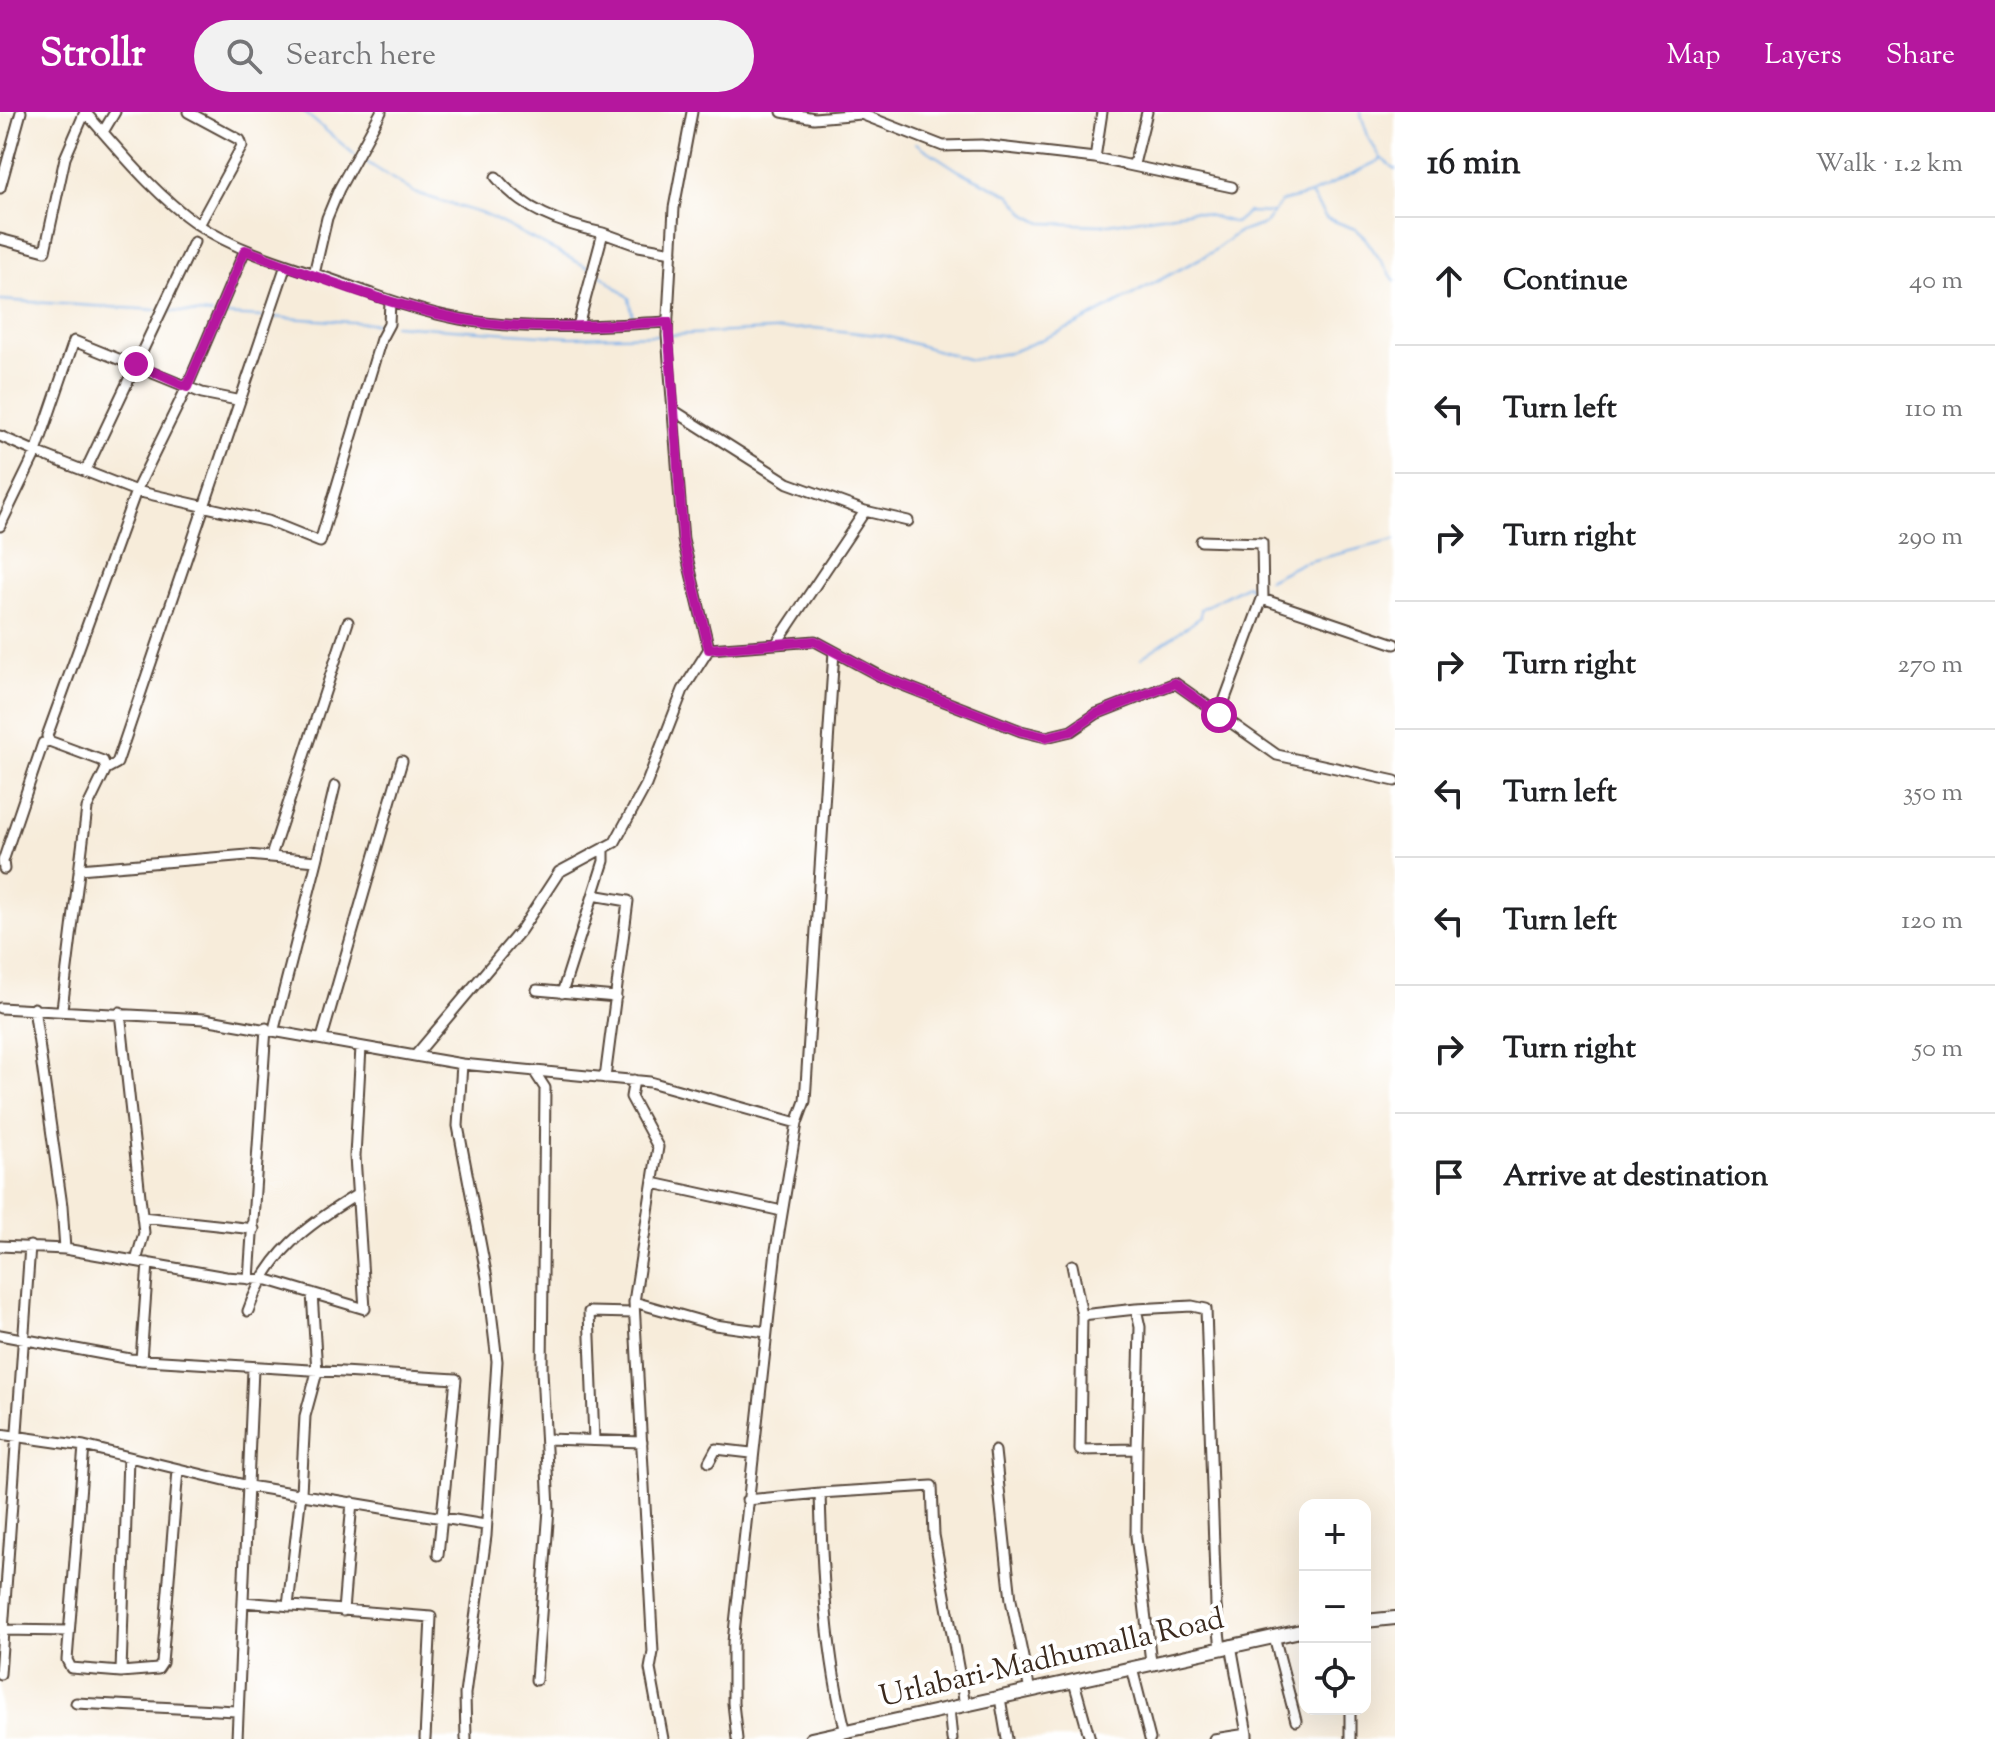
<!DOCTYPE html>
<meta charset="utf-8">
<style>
:root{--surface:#fff;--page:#f2f2f2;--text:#202124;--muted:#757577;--line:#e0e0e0;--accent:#b5179e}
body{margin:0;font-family:"Sorts Mill Goudy",serif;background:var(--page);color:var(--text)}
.controls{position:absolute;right:24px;bottom:24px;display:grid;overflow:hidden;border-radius:16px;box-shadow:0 8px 32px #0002}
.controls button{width:72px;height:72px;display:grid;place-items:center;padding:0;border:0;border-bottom:2px solid var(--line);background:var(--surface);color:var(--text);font:40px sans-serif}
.stop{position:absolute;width:24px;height:24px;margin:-18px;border:6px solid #b5179e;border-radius:50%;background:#fff}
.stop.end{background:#b5179e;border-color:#fff;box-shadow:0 2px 8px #0008}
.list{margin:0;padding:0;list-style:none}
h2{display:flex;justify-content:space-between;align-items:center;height:104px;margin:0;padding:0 32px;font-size:34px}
h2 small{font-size:26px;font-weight:400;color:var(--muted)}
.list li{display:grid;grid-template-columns:52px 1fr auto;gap:24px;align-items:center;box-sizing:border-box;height:128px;padding:0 32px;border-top:2px solid var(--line)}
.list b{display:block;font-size:30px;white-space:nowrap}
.list em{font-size:26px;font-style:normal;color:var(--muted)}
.icon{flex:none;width:44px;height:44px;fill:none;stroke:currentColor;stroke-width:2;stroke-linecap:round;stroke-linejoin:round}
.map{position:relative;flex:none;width:1395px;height:1627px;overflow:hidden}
header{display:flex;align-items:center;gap:48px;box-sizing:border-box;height:112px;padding:0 40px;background:var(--accent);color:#fff}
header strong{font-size:38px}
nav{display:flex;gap:44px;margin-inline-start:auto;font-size:28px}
.search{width:560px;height:72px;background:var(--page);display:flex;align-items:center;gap:20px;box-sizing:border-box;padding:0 28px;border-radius:44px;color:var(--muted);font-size:30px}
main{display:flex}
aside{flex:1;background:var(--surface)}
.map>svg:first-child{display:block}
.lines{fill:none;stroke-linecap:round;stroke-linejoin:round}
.stream{stroke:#7bb0e9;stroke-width:2}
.minor-casing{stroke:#57473a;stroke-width:13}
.secondary-casing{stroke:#57473a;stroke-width:16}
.minor{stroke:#fff;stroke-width:9}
.secondary{stroke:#fff;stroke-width:12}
.route{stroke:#b5179e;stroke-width:10}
.labels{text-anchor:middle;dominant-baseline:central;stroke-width:8;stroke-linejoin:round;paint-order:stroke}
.street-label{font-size:30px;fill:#3b2a1e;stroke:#fff}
</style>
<header>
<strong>Strollr</strong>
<div class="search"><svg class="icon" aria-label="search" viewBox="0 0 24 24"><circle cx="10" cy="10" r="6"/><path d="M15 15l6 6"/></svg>Search here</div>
<nav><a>Map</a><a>Layers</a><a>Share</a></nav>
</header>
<main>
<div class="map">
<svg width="1395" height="1627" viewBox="0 0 1395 1627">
<rect width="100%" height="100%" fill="#fff"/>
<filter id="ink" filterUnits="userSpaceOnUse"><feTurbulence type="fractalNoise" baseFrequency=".0125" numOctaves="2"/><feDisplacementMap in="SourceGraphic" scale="16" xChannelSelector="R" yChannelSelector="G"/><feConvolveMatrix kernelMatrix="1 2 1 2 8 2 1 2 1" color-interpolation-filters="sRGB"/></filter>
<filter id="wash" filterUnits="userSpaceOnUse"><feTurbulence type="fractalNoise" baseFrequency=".006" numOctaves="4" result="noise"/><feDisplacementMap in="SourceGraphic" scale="32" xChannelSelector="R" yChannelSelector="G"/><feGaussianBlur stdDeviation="1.8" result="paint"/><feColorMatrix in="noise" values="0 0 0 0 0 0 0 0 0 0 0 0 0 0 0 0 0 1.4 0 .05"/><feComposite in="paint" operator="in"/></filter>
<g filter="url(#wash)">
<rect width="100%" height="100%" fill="#f7ecda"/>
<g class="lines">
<path class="stream" d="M304 0 355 43
M1360 0 1369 27 1381 46
M916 31 959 59 1010 83 1027 103 1042 111 1102 113 1193 99 1235 111 1248 100 1272 101
M360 46 415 81 486 103 591 157
M1312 84 1326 106 1355 117 1365 126 1395 169
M597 160 629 186 633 206
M0 188 156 198
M167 199 212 202
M223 203 264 205
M270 205 384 212
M394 213 570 225 663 223
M670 223 814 216 886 224 971 248 1012 240 1076 213 1212 140 1237 121 1265 112 1281 90 1311 82 1382 47 1395 57
M1268 468 1302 451 1395 428
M1141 546 1201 505V497L1247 473 1252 478 1259 474"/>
</g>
</g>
<g filter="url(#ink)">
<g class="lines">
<defs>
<path id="minor" d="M188 0 240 28 242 34 199 113
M692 0 674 96 667 223 683 428 709 537
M782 0 814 6 861 2 943 34 981 33 1095 46 1232 75
M103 20 115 0
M1095 46 1102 0
M1134 52 1147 0
M496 65C523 98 561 112 603 121L578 214
M0 76 21 0
M603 121 639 134 672 140
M0 127 45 139 65 46 85 0C120 39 154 82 197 112 233 136 274 149 315 162 363 178 410 198 460 207 528 220 600 213 668 210
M314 162 327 106 339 77 381 0
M673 298 788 371 865 399 908 409
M0 324 36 340 74 229 202 281 237 288
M86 358 194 130
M0 414 36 340 136 379 268 409 320 430 381 227 389 212 390 189
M1201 429 1262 431 1263 487
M776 532 865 399
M1219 603 1262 487 1395 532
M106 657 103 649 49 629 47 624 136 379 187 275 245 138
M271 744 348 510
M317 749 335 674
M4 757 3 749 43 631 49 629
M79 757 248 743 317 749 274 917
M593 783 628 789 605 966
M537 878 616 885
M562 881 604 749V736
M0 896 204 907 415 944 521 818 559 760 615 730 646 673 683 578 709 537 815 529 882 565 1021 619 1046 625 1071 619 1096 602 1175 571 1277 643 1395 669
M34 896 62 1094 65 1137
M62 897 87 696 106 657 117 651 286 153
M120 900 144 1121 136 1149
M322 926 402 649
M415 944 462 952 650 970 797 1011
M462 952 458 1014 487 1166 497 1249 486 1424 465 1582 466 1627
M534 959 545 976 542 1258 549 1397 536 1568
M634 968 631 985 658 1035 634 1190 715 1213 766 1220
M653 1071 782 1099
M142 1105 254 1117
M0 1134 65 1137 226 1165 268 1168 365 1197 355 1044 361 935
M1072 1153 1082 1203 1080 1338 1137 1337 1136 1424 1151 1550
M249 1167 266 916
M634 1190 653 1540 650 1557 663 1627
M1136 1197 1192 1194 1206 1197 1216 1494 1221 1536
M248 1199C268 1141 307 1113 358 1082
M1082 1203 1136 1197 1140 1215 1137 1337
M0 1223 130 1247 456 1267 438 1443
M141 1248 148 1151
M0 1322 84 1334 249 1374 485 1413
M547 1327 642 1330
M594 1328 589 1200 634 1201
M84 1334 67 1548 71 1556 121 1560 158 1557 162 1551 178 1358
M995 1339 1011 1488 1030 1579
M709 1350 716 1337 751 1341
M820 1381 932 1374 934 1423 965 1593
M747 1388 820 1381C822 1459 826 1544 846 1620
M243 1490 431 1505 425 1627
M288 1494 301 1381 305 1304 317 1260 312 1181
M343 1499 352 1390
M3 1518 68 1519
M1274 1524 1296 1609
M1231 1533 1247 1622
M1132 1556 1150 1627
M121 1560 128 1345
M0 1562 30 1134
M1074 1570 1090 1627
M1000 1586 1007 1627
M76 1591 236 1599
M949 1596 952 1627
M1350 1597V1627
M237 1627 253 1257
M737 1627 733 1591V1530L776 1138 797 1011 805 989 834 539
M1214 1627 1247 1622V1626"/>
<path id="secondary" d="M1365 1509 1395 1506
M811 1627 1305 1518"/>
</defs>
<use href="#minor" class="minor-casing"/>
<use href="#secondary" class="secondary-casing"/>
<use href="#minor" class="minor"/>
<use href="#secondary" class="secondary"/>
</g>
</g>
<g class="lines" filter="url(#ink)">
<path class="route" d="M136 252 187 275 245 138C315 164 387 193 460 207 528 220 600 213 668 210L683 428 709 537 815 529 882 565 1021 619 1046 625 1071 619 1096 602 1175 571 1219 603"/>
</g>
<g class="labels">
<g class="street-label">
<text transform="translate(1052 1547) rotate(-13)">Urlabari-Madhumalla Road</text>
</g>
</g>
</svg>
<div class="controls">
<button>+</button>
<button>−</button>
<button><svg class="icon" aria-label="locate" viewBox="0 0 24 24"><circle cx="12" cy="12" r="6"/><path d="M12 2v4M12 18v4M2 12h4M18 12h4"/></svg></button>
</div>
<div class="stop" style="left:1219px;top:603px"></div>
<div class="stop end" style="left:136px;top:252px"></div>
</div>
<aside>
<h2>16 min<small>Walk · 1.2 km</small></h2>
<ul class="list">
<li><svg class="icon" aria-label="ahead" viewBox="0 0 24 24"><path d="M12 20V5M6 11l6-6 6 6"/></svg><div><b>Continue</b></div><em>40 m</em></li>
<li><svg class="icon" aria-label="left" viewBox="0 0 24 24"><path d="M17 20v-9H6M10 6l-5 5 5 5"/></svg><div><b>Turn left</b></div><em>110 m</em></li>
<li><svg class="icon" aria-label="right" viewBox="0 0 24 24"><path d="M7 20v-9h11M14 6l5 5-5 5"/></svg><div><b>Turn right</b></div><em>290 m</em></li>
<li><svg class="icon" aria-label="right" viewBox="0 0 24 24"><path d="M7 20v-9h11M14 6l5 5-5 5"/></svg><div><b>Turn right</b></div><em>270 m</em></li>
<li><svg class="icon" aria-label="left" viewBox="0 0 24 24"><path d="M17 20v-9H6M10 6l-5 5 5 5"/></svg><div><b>Turn left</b></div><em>350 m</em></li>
<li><svg class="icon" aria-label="left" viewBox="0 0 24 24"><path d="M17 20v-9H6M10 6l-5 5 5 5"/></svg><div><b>Turn left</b></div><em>120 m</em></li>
<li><svg class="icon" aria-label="right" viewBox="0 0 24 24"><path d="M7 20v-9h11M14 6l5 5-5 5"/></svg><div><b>Turn right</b></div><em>50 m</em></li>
<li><svg class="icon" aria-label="arrive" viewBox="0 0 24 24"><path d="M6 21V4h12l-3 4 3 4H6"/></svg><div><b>Arrive at destination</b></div></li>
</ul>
</aside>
</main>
